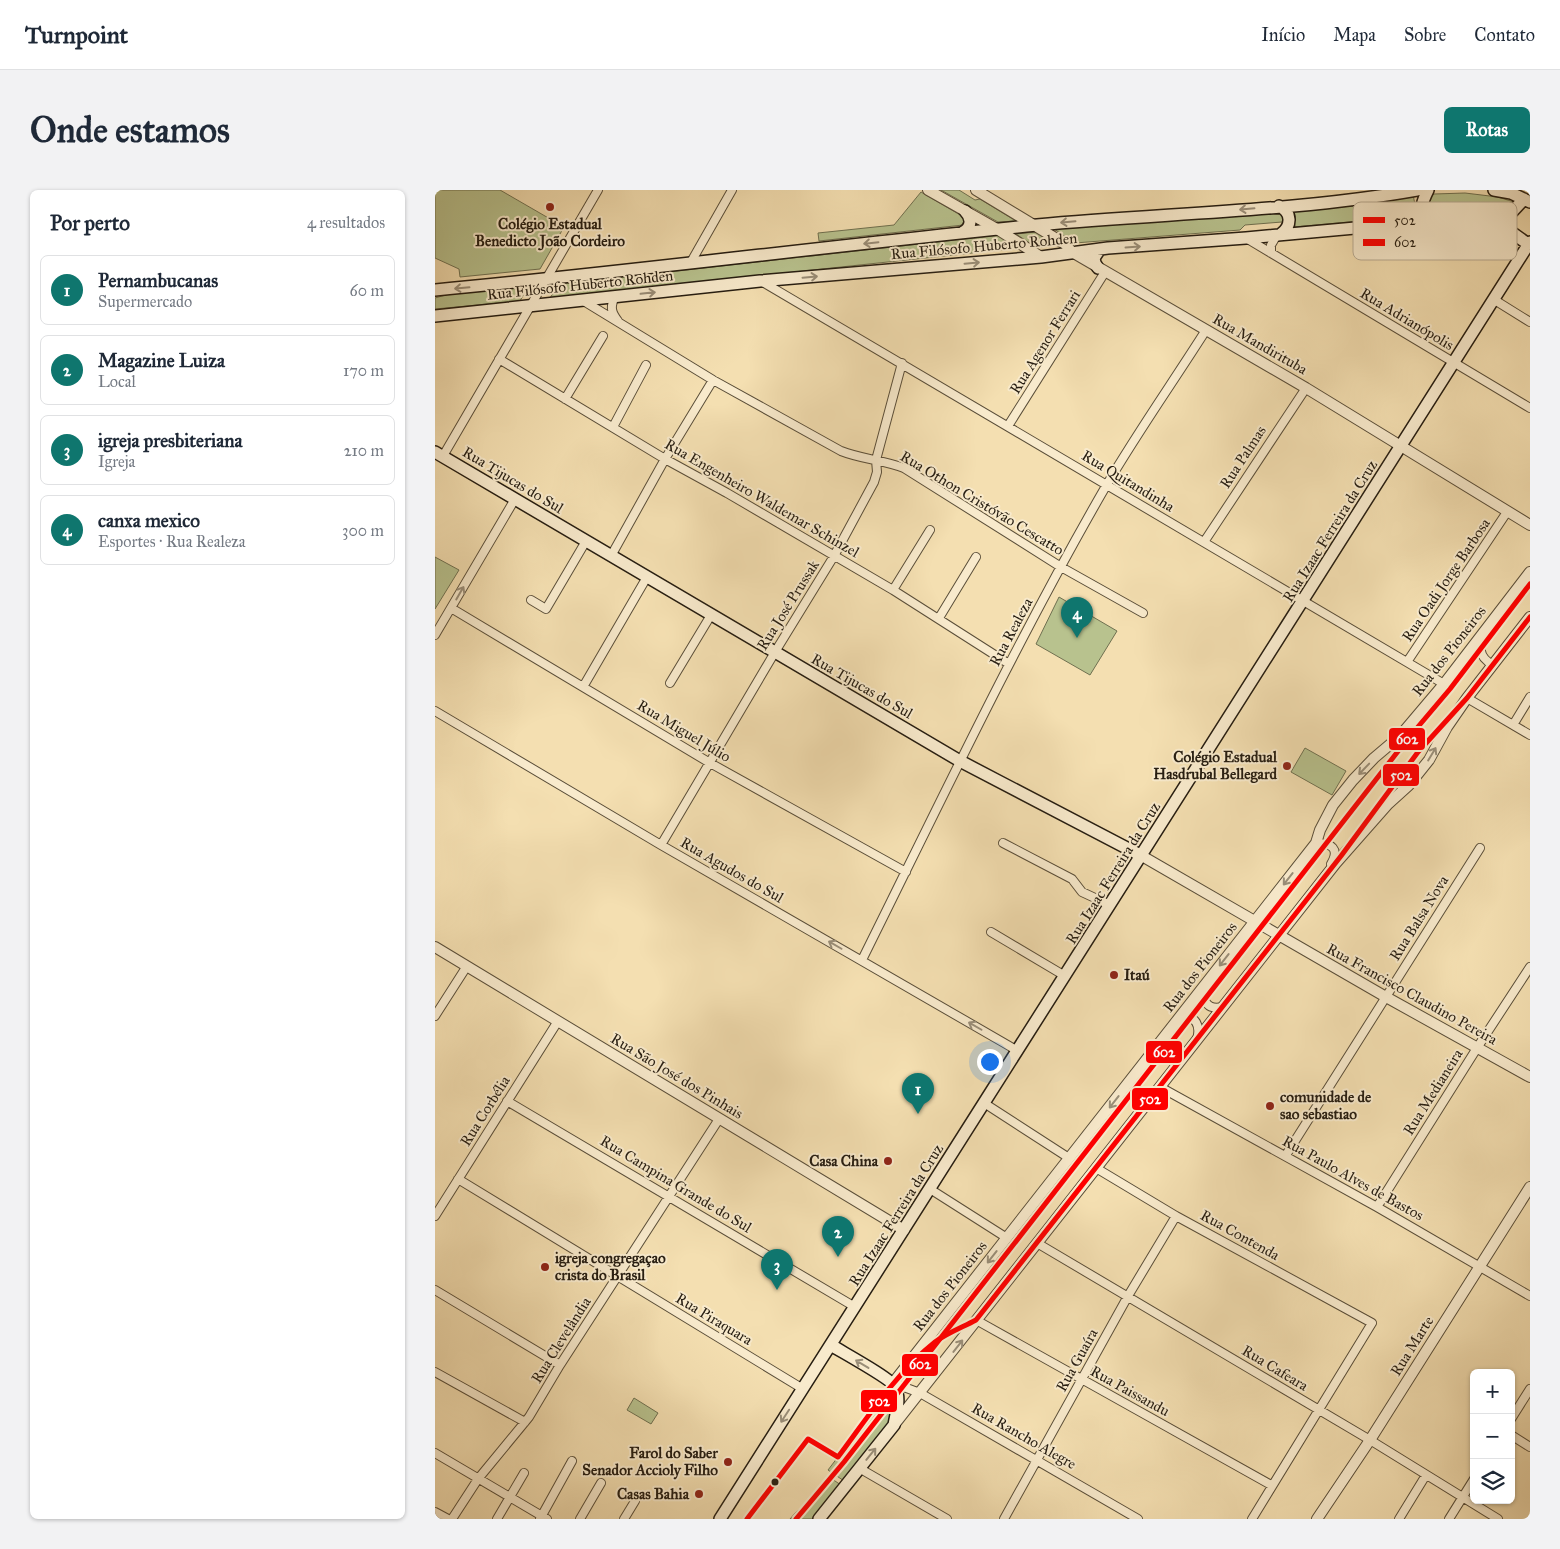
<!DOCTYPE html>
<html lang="pt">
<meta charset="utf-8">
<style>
:root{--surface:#fff;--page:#f2f2f3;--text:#1f2937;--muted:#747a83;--line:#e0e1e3;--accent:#0f766e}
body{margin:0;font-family:"IM FELL Great Primer",serif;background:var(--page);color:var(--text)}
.controls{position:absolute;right:15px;bottom:15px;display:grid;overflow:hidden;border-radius:8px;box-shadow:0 1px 4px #0004}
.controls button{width:45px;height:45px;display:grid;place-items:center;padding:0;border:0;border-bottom:1px solid var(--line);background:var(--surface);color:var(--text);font:25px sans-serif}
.you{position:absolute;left:554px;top:871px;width:18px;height:18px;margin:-12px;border:4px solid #fff;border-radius:50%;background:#1a73e8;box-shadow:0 0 0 8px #1a73e833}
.badge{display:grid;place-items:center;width:32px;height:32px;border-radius:50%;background:var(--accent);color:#fff;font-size:16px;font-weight:700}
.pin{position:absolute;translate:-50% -41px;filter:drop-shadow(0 1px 2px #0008)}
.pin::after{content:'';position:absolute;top:26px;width:18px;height:15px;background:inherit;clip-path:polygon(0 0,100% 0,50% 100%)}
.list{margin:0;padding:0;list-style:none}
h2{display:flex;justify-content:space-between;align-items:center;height:65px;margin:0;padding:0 20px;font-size:21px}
h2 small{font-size:16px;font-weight:400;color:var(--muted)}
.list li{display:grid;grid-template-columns:32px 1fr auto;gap:15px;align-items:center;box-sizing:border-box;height:70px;margin:0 10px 10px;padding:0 10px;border:1px solid var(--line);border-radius:8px}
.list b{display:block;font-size:19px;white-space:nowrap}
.list p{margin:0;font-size:16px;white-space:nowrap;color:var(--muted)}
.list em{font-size:16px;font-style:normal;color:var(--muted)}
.icon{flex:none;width:28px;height:28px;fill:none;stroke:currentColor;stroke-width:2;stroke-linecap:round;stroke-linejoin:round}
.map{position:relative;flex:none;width:1095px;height:1329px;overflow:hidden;border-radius:8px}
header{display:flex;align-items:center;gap:30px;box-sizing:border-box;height:70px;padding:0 25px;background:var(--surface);border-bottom:1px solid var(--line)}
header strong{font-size:24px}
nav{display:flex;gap:28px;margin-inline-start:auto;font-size:18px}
.intro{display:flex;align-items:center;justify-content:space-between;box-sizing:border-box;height:120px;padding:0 30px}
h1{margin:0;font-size:35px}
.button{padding:12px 22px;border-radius:8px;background:var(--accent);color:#fff;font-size:18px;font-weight:700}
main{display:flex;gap:30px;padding:0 30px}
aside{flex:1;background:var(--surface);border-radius:8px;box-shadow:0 1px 4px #0004}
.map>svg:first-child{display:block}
.green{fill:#b8c28e;stroke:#6f7050}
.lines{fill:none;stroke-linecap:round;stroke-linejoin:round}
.minor-casing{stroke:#5a4e39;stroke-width:10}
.tertiary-casing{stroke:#5a4e39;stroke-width:12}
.secondary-casing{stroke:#261d11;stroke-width:14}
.minor{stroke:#f8eacc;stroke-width:8}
.tertiary{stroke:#f8eacc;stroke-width:10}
.secondary{stroke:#f8eacc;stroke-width:11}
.bus-1-casing{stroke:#f8eacc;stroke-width:9}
.bus-2-casing{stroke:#f8eacc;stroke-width:9}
.bus-1{stroke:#f00;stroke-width:5}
.bus-2{stroke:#f00;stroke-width:5}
.oneway{stroke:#9a8e78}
.poi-dot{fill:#8f2418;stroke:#f8eacc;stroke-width:2}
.bus-dot{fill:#261d11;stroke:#f8eacc;stroke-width:2}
.labels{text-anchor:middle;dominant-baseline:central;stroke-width:4;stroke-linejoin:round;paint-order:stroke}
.poi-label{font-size:15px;font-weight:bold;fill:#261d11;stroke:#f8eacc;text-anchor:end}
.street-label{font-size:15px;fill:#261d11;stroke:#f8eacc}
.key{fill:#f8eacc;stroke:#b9ac94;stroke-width:1}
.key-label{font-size:14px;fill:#261d11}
.line-badge{stroke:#f8eacc;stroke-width:2}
.badge-label{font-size:14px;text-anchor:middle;font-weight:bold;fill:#fff}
</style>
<header>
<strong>Turnpoint</strong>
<nav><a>Início</a><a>Mapa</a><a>Sobre</a><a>Contato</a></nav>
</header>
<div class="intro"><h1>Onde estamos</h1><a class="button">Rotas</a></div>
<main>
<aside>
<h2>Por perto<small>4 resultados</small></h2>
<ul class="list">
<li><span class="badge">1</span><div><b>Pernambucanas</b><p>Supermercado</p></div><em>60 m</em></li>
<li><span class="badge">2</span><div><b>Magazine Luiza</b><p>Local</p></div><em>170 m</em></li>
<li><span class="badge">3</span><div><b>igreja presbiteriana</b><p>Igreja</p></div><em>210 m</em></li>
<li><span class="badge">4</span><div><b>canxa mexico</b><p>Esportes · Rua Realeza</p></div><em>300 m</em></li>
</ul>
</aside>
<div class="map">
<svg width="1095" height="1329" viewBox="0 0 1095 1329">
<rect width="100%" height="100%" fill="#f4dfb1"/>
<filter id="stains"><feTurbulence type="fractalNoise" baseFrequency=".004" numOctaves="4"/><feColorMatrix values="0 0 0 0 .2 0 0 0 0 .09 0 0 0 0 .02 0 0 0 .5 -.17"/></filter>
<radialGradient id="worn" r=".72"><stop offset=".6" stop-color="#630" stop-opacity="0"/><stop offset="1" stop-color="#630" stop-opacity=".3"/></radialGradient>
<path class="green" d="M0 0H65L129 37 105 79 25 87 24 79 0 68Z
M506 0H524L540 10 545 9 581 31 563 32Z
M486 2 527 26 529 30 528 35 384 51 383 43 459 35Z
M1030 3 1063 7 1079 12 1075 22 1002 25C991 22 989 11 999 4Z
M978 4 982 26 858 37 860 27 859 21 929 15Z
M847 22 849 30 847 32 810 35 805 40 640 53 619 39Z
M601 42 621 54 602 58 581 44Z
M565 45 584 58 115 108 124 94Z
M93 97 85 111 0 119V108L18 103Z
M0 367 24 380 0 419Z
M624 407 682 441 655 485 601 454Z
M870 558 911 581 897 605 856 582Z
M457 1196 458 1236 412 1293 393 1280Z
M199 1208 223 1223 216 1234 192 1220Z
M394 1287 409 1297 383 1329H355L362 1321 370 1316Z"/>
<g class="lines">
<defs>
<path id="minor" d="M811 48 1095 218
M836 63V55L842 45
M256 72 297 0
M326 91 1009 494
M180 106C175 117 176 122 183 131
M1058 109 1095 132
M147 110 278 190 406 261C426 269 448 270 469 278L626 377 708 423
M64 169 230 269 292 303 458 400 574 474
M130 209 168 146
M573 236 670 82
M178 237 211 175
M8 266 163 0
M769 352 871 198
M176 366 230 269 278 190
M458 400 495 340
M96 410 111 419 151 351
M16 418 275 573 471 682
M504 428 541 367
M1052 443C1044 457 1042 466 1058 475
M0 445 80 309
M972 472 1072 322
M235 493 276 425
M148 497 212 387
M1032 508 1095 545
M0 521 226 655 583 861
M1078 535 1095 507
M568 653 637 689 647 702 675 715
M881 653C897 653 905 659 896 674
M226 655 340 462 399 366 439 292 442 282 441 270 467 173
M556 742 630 786
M427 770C506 611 582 450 671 296 702 243 738 192 771 140
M770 797 768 808C773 817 777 819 788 817
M746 825C761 826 766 836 762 849
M0 826 32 776
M725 897 942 1017 1095 1106
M72 911 420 1117
M549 913 634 968
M851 965 1045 658
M661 978 741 1026 937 1133 817 1329
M23 989 368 1199
M495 999 572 1048
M942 1017 1042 858 1095 777
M0 1026 123 831
M602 1053 935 1250 1063 1329
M0 1100 125 1175
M541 1130 836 1295
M0 1182 90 1232
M458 1193 485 1203 703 1329
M1076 1229 1095 1199
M1076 1245 1095 1257
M0 1263 112 1329
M424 1278 512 1329
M0 1322 13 1329
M17 1329 43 1289 94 1227 125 1175 284 929
M62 1329 89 1283
M105 1329 137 1271
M145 1329 166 1293
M189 1329 200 1311
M569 1329 693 1106 741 1026
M964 1329 991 1285
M1014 1329 1039 1289"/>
<path id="tertiary" d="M493 0 562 39 606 67
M541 0 630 54 637 62 871 198 1095 335
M707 666 951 807 1095 887
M0 757 469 1040
M458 1193 881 653 885 640 898 615 918 590 939 568 965 546 1009 494 1095 382
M459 1235 901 673 953 614 974 595 994 570 1012 537 1032 508 1095 427
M882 1329 935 1250 1095 997"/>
<path id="secondary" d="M993 0C987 12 982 23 997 31
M1059 0 1076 3 1095 12
M844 16C857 22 857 36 846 44
M1058 29 1076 23 1089 9
M528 42C537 37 537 28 530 21
M663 78 660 73 659 68 665 59
M0 100C201 81 401 55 602 35 729 23 857 22 982 0
M0 126 325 91 606 67 673 58 811 48 997 31 1058 29 1093 54
M0 262 525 571 707 666
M285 1329 1095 52
M384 1329 459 1235C461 1223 466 1209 460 1197 457 1189 407 1162 396 1155"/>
</defs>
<use href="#minor" class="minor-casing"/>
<use href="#tertiary" class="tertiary-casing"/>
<use href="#secondary" class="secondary-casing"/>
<use href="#minor" class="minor"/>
<use href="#tertiary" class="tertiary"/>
<use href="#secondary" class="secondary"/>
<defs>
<path id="bus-1" d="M312 1329 373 1249 403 1267C433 1227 461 1183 500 1152 512 1143 528 1137 541 1130L906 666 983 562 1032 508 1095 427"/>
<path id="bus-2" d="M361 1329 409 1272 971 551 1015 499 1095 394"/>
</defs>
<use href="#bus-1" class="bus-1-casing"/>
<use href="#bus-2" class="bus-2-casing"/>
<use href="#bus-1" class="bus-1"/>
<use href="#bus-2" class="bus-2"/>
</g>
<defs><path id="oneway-shaft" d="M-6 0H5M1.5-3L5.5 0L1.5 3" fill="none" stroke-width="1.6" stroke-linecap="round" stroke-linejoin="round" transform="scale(1.25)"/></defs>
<g class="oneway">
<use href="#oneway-shaft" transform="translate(812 19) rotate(175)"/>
<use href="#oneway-shaft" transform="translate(633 32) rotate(175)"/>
<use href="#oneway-shaft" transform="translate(436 53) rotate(174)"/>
<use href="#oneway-shaft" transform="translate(698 57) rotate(-4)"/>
<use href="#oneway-shaft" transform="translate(537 73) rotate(-5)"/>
<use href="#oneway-shaft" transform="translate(375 87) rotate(-5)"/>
<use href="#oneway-shaft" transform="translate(27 98) rotate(175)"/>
<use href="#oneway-shaft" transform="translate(213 103) rotate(-6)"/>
<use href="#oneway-shaft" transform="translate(25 403) rotate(-60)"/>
<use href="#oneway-shaft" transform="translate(997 564) rotate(-59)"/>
<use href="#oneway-shaft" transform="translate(929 579) rotate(134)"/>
<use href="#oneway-shaft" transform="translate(853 689) rotate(128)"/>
<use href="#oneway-shaft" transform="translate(400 755) rotate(-150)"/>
<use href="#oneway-shaft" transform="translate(789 770) rotate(128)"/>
<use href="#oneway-shaft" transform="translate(540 836) rotate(-150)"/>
<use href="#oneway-shaft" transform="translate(679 912) rotate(128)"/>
<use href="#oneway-shaft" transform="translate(557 1067) rotate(128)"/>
<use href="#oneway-shaft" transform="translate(523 1156) rotate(-52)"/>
<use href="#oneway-shaft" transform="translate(427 1174) rotate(-149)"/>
<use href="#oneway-shaft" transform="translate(350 1226) rotate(123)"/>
<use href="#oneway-shaft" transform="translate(436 1264) rotate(-51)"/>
</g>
<g class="poi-dot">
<circle cx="115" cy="17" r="5"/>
<circle cx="852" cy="576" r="5"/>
<circle cx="679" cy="785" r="5"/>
<circle cx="835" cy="916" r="5"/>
<circle cx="453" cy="971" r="5"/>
<circle cx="110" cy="1077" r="5"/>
<circle cx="293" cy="1272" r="5"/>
<circle cx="264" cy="1304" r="5"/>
</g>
<circle class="bus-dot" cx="340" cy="1292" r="4.5"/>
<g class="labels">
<g class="poi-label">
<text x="115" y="34" text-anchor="middle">Colégio Estadual<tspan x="115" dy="17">Benedicto João Cordeiro</tspan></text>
<text x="842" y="567">Colégio Estadual<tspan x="842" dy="17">Hasdrubal Bellegard</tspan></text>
<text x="689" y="785" text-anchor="start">Itaú</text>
<text x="845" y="907" text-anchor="start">comunidade de<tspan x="845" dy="17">sao sebastiao</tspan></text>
<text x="443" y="971">Casa China</text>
<text x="120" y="1068" text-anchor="start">igreja congregaçao<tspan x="120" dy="17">crista do Brasil</tspan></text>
<text x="283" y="1263">Farol do Saber<tspan x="283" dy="17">Senador Accioly Filho</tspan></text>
<text x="254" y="1304">Casas Bahia</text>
</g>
<g class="street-label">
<text transform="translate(549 56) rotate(-5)">Rua Filósofo Huberto Rohden</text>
<text transform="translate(145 95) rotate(-6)">Rua Filósofo Huberto Rohden</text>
<text transform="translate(972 129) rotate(31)">Rua Adrianópolis</text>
<text transform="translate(610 152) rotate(-58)">Rua Agenor Ferrari</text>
<text transform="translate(825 154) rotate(30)">Rua Mandirituba</text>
<text transform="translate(808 267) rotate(-57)">Rua Palmas</text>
<text transform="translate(78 290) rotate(31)">Rua Tijucas do Sul</text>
<text transform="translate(693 291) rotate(31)">Rua Quitandinha</text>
<text transform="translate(327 308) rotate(30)">Rua Engenheiro Waldemar Schinzel</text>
<text transform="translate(547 313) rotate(31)">Rua Othon Cristóvão Cescatto</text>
<text transform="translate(895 341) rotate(-58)">Rua Izaac Ferreira da Cruz</text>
<text transform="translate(1011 390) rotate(-56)">Rua Oadi Jorge Barbosa</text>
<text transform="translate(353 415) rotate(-58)">Rua José Prussak</text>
<text transform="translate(576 442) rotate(-62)">Rua Realeza</text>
<text transform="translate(1014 461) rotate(-52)">Rua dos Pioneiros</text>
<text transform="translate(427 496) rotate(30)">Rua Tijucas do Sul</text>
<text transform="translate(249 541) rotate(31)">Rua Miguel Júlio</text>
<text transform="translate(297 680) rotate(30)">Rua Agudos do Sul</text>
<text transform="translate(678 683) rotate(-58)">Rua Izaac Ferreira da Cruz</text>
<text transform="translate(984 728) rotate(-58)">Rua Balsa Nova</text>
<text transform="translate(765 777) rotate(-52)">Rua dos Pioneiros</text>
<text transform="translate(977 804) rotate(29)">Rua Francisco Claudino Pereira</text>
<text transform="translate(242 886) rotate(31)">Rua São José dos Pinhais</text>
<text transform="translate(998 902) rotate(-58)">Rua Medianeira</text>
<text transform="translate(50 921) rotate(-58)">Rua Corbélia</text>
<text transform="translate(918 988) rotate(29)">Rua Paulo Alves de Bastos</text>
<text transform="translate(241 994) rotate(31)">Rua Campina Grande do Sul</text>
<text transform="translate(461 1025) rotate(-58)">Rua Izaac Ferreira da Cruz</text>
<text transform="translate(805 1045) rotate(29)">Rua Contenda</text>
<text transform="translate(515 1096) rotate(-52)">Rua dos Pioneiros</text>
<text transform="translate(279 1129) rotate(31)">Rua Piraquara</text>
<text transform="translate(126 1150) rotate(-58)">Rua Clevelândia</text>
<text transform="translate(977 1156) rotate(-58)">Rua Marte</text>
<text transform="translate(642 1170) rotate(-61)">Rua Guaíra</text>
<text transform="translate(840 1178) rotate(31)">Rua Cafeara</text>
<text transform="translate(695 1201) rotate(29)">Rua Paissandu</text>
<text transform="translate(589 1246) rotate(30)">Rua Rancho Alegre</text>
</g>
</g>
<rect x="918" y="12" width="164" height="58" rx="8" class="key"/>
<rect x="928" y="27" width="22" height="6" fill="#f00"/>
<rect x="928" y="49" width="22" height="7" fill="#f00"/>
<g class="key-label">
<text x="959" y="35">502</text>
<text x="959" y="57">602</text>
</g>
<g class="line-badge">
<rect x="953" y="537" width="38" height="24" rx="5" fill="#f00"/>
<rect x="947" y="573" width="38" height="24" rx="5" fill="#f00"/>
<rect x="710" y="850" width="38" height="24" rx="5" fill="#f00"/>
<rect x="696" y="897" width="38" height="24" rx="5" fill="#f00"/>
<rect x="466" y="1163" width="38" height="24" rx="5" fill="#f00"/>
<rect x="425" y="1199" width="38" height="24" rx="5" fill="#f00"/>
</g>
<g class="badge-label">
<text x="972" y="554">602</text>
<text x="966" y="590">502</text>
<text x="729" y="867">602</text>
<text x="715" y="914">502</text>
<text x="485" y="1179">602</text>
<text x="444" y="1216">502</text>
</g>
<rect width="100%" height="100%" filter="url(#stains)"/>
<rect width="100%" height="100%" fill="url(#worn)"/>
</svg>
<div class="controls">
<button>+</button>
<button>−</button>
<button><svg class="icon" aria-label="layers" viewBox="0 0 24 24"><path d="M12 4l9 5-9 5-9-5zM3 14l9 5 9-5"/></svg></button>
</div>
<div class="you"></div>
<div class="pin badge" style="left:483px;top:924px">1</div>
<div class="pin badge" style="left:403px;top:1067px">2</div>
<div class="pin badge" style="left:342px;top:1100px">3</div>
<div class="pin badge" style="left:642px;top:448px">4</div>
</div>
</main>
